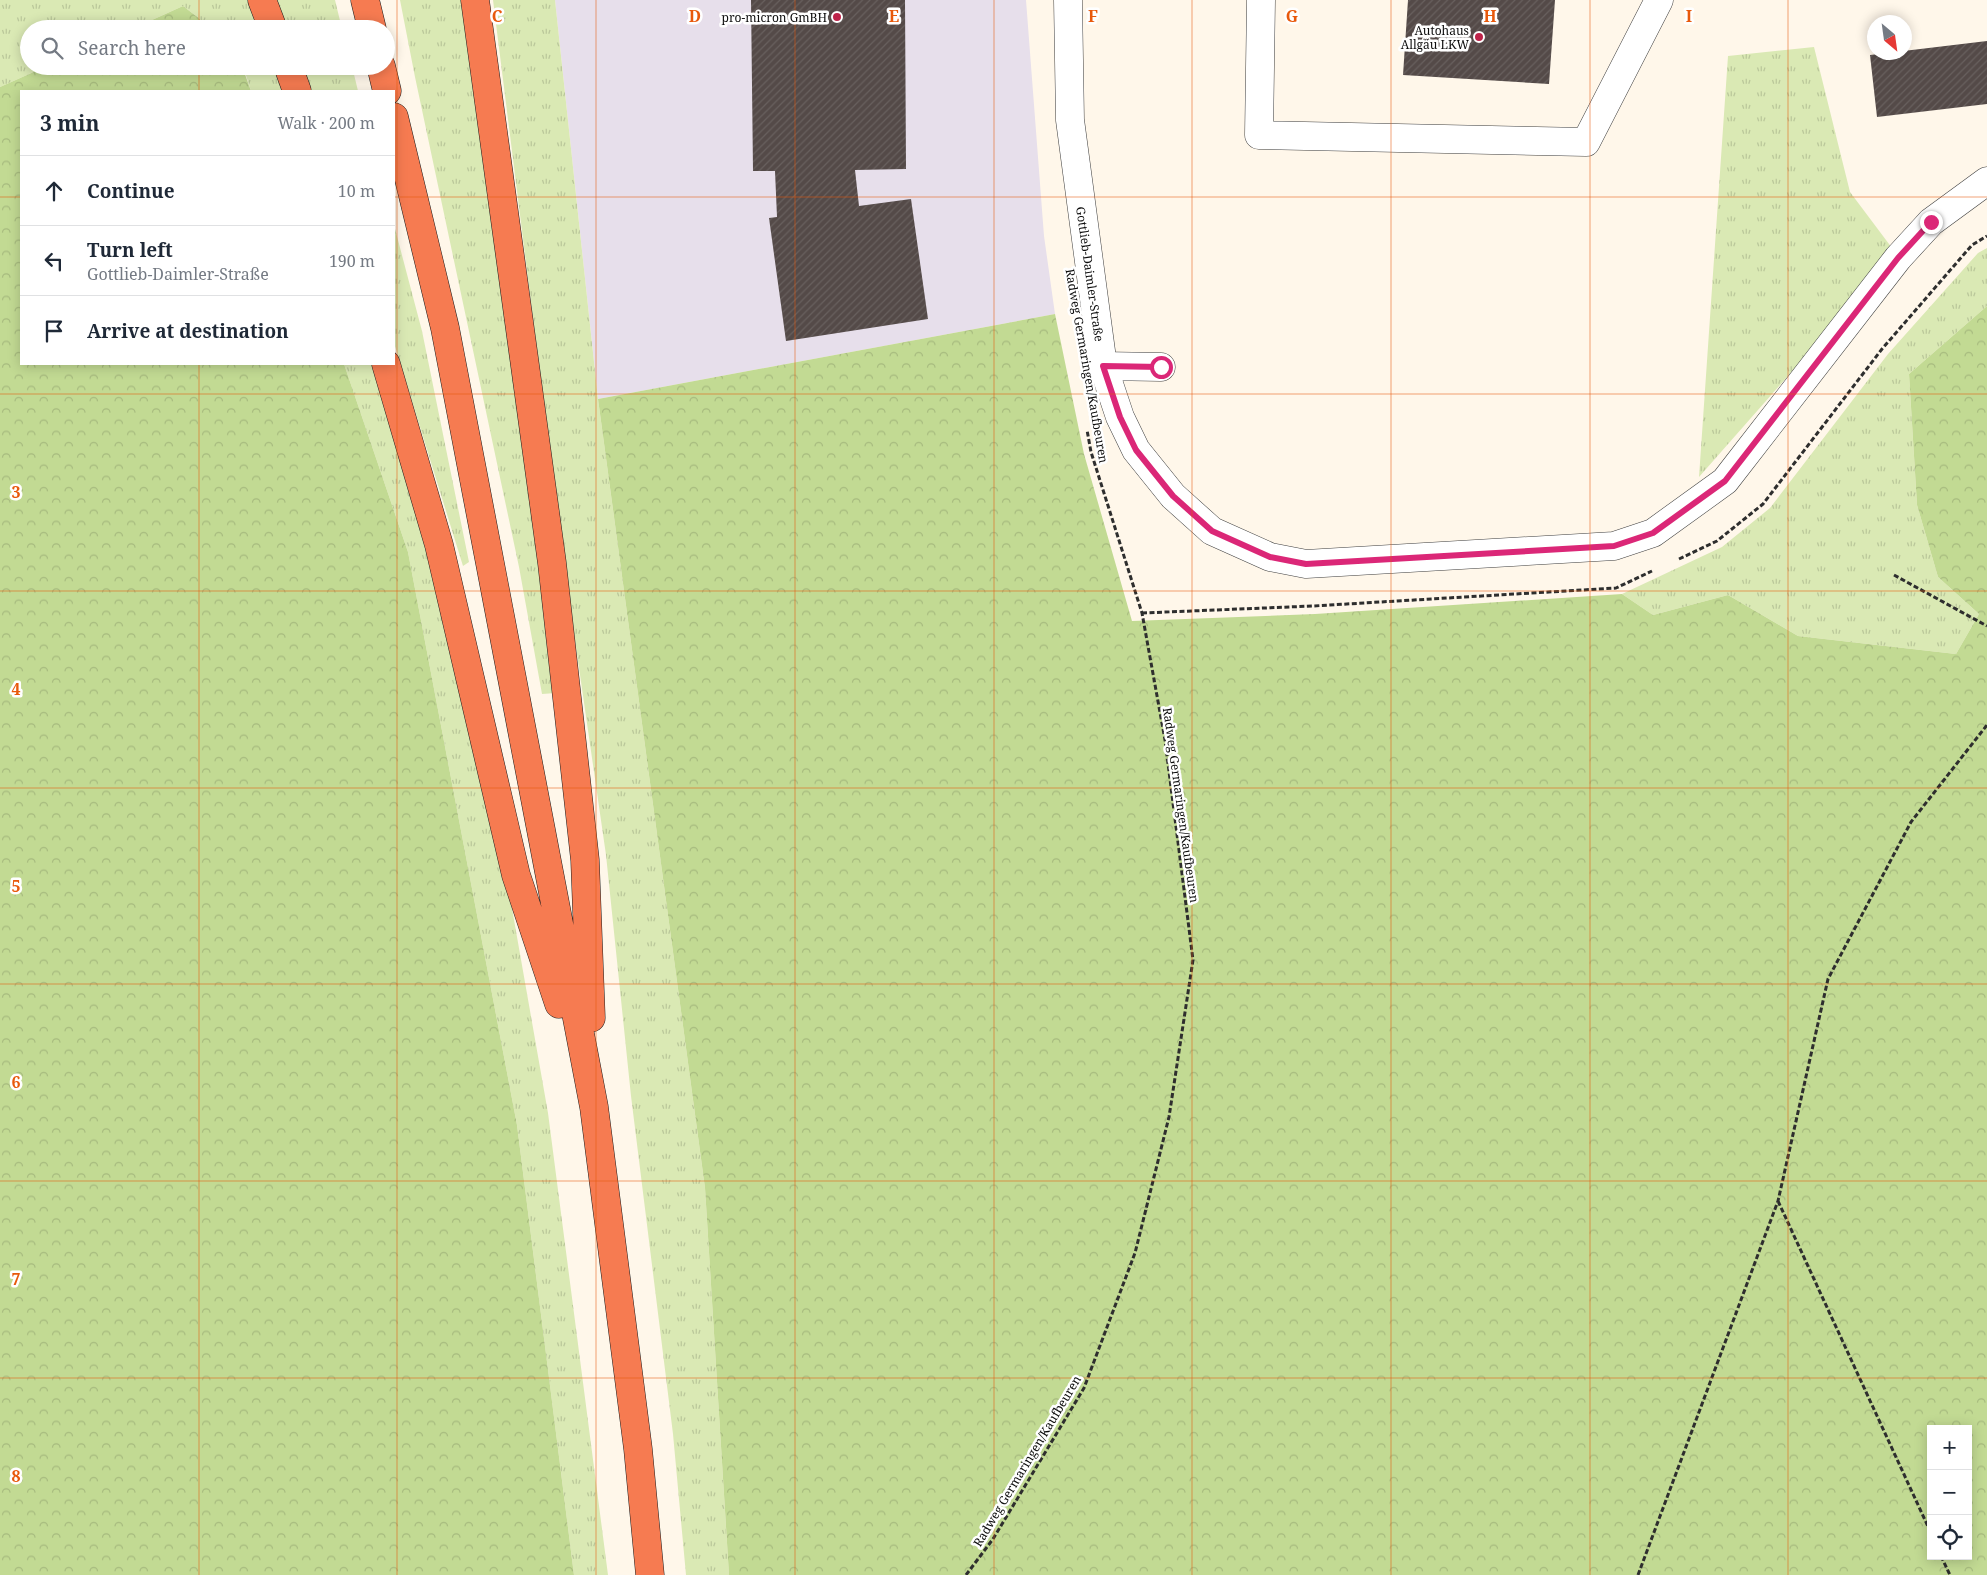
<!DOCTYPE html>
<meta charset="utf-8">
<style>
:root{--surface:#fff;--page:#f2f2f3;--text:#1f2937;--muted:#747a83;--line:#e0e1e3}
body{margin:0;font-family:"Noto Serif",serif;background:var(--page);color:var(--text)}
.controls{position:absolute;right:15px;bottom:15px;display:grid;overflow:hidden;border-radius:0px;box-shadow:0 2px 12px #0003}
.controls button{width:45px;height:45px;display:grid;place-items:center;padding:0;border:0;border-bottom:1px solid var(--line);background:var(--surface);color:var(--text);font:25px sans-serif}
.compass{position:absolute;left:1867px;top:15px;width:45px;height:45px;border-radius:50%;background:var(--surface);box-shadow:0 2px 12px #0003;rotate:151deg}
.stop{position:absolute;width:15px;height:15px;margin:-11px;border:4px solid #db2777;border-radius:50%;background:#fff}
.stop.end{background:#db2777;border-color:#fff;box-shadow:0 1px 5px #0008}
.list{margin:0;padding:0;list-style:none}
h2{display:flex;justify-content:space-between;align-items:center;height:65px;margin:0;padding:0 20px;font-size:21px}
h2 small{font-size:16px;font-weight:400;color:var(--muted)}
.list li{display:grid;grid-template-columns:32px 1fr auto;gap:15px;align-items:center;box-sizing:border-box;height:70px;padding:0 20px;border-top:1px solid var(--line)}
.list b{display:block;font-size:19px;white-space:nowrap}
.list p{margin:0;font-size:16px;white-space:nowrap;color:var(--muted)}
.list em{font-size:16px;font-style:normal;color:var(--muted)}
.icon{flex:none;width:28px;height:28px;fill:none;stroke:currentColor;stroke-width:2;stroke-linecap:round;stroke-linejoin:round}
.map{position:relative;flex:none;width:1987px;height:1575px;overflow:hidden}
.search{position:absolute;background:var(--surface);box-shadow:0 2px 12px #0003;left:20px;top:20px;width:375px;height:55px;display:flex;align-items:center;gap:12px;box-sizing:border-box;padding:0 18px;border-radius:28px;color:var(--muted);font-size:19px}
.panel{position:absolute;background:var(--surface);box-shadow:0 2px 12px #0003;left:20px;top:90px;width:375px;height:275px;border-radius:0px}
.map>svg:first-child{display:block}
.industrial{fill:#e7dfeb}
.grass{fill:url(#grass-tufts)}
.forest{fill:url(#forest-crowns);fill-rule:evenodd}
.building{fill:url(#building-hatch)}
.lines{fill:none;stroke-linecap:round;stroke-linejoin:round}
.minor-casing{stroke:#3f3f3f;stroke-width:29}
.highway-casing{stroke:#1d1d1d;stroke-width:29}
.path{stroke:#2e2e2e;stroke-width:3;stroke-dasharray:5 2.5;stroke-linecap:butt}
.minor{stroke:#fff;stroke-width:28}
.highway{stroke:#f67b51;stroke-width:28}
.route{stroke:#db2777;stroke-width:6}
.grid{fill:none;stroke:#e8590c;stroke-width:1;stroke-opacity:0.55}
.poi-dot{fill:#bd2349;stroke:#fff;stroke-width:2}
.labels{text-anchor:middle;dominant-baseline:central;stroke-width:5;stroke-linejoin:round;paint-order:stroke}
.poi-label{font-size:12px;fill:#0c0c0c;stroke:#fff;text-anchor:end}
.street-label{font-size:12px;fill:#0c0c0c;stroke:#fff}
.grid-label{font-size:16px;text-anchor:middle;font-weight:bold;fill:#e8590c;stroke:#fff;stroke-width:5;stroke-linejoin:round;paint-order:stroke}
</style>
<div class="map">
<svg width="1987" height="1575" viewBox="0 0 1987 1575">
<defs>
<pattern id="grass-tufts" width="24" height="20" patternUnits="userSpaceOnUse" patternTransform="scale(1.25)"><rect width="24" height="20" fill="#dae9b4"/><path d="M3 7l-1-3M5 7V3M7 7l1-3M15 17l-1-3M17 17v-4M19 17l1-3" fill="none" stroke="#bac79a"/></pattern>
<pattern id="forest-crowns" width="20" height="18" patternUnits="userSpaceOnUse" patternTransform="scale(1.25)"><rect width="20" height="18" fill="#c2da93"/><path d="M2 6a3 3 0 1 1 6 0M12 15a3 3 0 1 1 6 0" fill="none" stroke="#a6ba7e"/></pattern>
<pattern id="building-hatch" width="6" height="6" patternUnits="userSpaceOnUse" patternTransform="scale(1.25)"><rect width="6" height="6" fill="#544a48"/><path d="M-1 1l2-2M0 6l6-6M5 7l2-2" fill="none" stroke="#68605e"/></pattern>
</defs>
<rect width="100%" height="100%" fill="#fff7ea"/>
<path class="industrial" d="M555 0H1026L1044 236 1055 314 598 399Z"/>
<path class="grass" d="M0 0H251L262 29H213L183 6 132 29H29V66H47L0 87Z
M276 0H335L342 29H287Z
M400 0H466L556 693 542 694 519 567 415 77Z
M493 0H555L598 399 705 1188 729 1575H686L673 1434 631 1096 606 855 563 557Z
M1814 47 1850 192 1892 248 1840 317 1699 477 1728 56Z
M243 66H277L287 91H251Z
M301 66H352L358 91H310Z
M394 225 422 331 469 562 463 566 394 343Z
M1987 248V306L1909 374 1917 505 1938 577 1979 614 1956 654 1798 636 1728 595 1653 615 1622 594 1722 547 1770 508 1888 354 1978 253Z
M344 364H374L427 548 507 880 548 1113 608 1575H574L517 1125 408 552Z"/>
<path class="forest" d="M183 6 213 29H132Z
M47 66H242L251 91H21V364H344L408 552 517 1125 574 1575H0V87Z
M1987 306V1575H729L705 1188 598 399 1055 314 1084 454 1132 621 1315 614 1622 594 1653 615 1728 595 1798 636 1956 654 1979 614 1938 577 1917 505 1909 374ZM1931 1429H1968V1556H1931Z"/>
<path class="building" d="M751 0H905L906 169 855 170 859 206 911 199 928 319 786 341 769 218 777 217 775 171H753Z
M1408 0H1555L1549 84 1403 75Z
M1987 41V104L1877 117 1870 55Z"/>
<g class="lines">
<defs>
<path id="minor" d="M1068 0 1070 120 1103 366 1120 417 1136 450 1173 496 1212 531 1270 557 1306 564 1614 546 1653 533 1725 481 1898 258 1931 222 1987 181
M1261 0 1259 135 1586 142 1659 0
M1103 366 1161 367"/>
<path id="highway" d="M262 0 273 29
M365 0 372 29
M475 0 552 563 585 860 591 1018
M288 66 297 91
M381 66 387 91
M394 117 445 328 594 1107 638 1449 650 1575
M386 364 439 545 516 875 559 1004"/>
</defs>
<use href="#minor" class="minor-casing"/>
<use href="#highway" class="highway-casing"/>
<path class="path" d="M1679 559 1717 541 1763 504 1882 349 1972 245 1987 236
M1894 575 1987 626
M1142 613 1313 606 1616 588 1652 571
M1778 1201 1931 1533
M1941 1556 1950 1575
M966 1575 993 1539 1084 1388 1135 1253 1169 1117 1193 960 1165 740 1142 613 1091 452 1087 430
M1638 1575 1778 1201 1828 979 1911 822 1987 725"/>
<use href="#minor" class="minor"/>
<use href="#highway" class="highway"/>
</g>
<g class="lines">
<path class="route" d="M1161 367 1103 366 1120 417 1136 450 1173 496 1212 531 1270 557 1306 564 1614 546 1653 533 1725 481 1898 258 1931 222"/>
</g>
<path class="grid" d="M199 0V29M397 0V1575M596 0V1575M795 0V1575M994 0V1575M1192 0V1575M1391 0V1575M1590 0V1575M1788 0V1575M199 66V91M0 197H21M394 197H1987M199 364V1575M0 394H1987M0 591H1987M0 788H1987M0 984H1987M0 1181H1987M0 1378H1987"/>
<g class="poi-dot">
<circle cx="837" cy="17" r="5"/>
<circle cx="1479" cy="37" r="5"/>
</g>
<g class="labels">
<g class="poi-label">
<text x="827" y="17">pro-micron GmBH</text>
<text x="1469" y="30">Autohaus<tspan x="1469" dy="14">Allgäu LKW</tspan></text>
</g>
<g class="street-label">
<text transform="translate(1090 274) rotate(82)">Gottlieb-Daimler-Straße</text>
<text transform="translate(1087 366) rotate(80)">Radweg Germaringen/Kaufbeuren</text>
<text transform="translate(1181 805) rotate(82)">Radweg Germaringen/Kaufbeuren</text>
<text transform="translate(1027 1461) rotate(-59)">Radweg Germaringen/Kaufbeuren</text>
</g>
</g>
<g class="grid-label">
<text x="497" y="22">C</text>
<text x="695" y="22">D</text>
<text x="894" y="22">E</text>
<text x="1093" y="22">F</text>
<text x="1292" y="22">G</text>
<text x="1490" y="22">H</text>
<text x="1689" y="22">I</text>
<text x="16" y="498">3</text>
<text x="16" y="695">4</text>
<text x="16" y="892">5</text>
<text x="16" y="1088">6</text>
<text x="16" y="1285">7</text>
<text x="16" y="1482">8</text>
</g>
</svg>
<div class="controls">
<button>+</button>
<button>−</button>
<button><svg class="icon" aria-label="locate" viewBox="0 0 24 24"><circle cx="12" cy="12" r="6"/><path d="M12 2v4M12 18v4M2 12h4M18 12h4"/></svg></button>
</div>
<svg class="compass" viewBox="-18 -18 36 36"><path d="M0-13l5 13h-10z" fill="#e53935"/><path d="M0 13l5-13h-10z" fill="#747a83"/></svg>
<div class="stop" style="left:1161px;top:367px"></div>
<div class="stop end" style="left:1931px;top:222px"></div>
<div class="search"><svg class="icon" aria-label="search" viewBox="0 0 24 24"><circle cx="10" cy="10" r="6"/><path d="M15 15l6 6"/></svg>Search here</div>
<section class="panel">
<h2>3 min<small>Walk · 200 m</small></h2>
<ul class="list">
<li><svg class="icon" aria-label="ahead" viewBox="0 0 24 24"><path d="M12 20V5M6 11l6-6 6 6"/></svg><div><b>Continue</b></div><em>10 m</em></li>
<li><svg class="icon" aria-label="left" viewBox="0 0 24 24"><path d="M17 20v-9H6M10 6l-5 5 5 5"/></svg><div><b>Turn left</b><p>Gottlieb-Daimler-Straße</p></div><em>190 m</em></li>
<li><svg class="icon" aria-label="arrive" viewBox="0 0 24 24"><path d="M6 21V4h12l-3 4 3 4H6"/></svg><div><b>Arrive at destination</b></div></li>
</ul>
</section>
</div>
